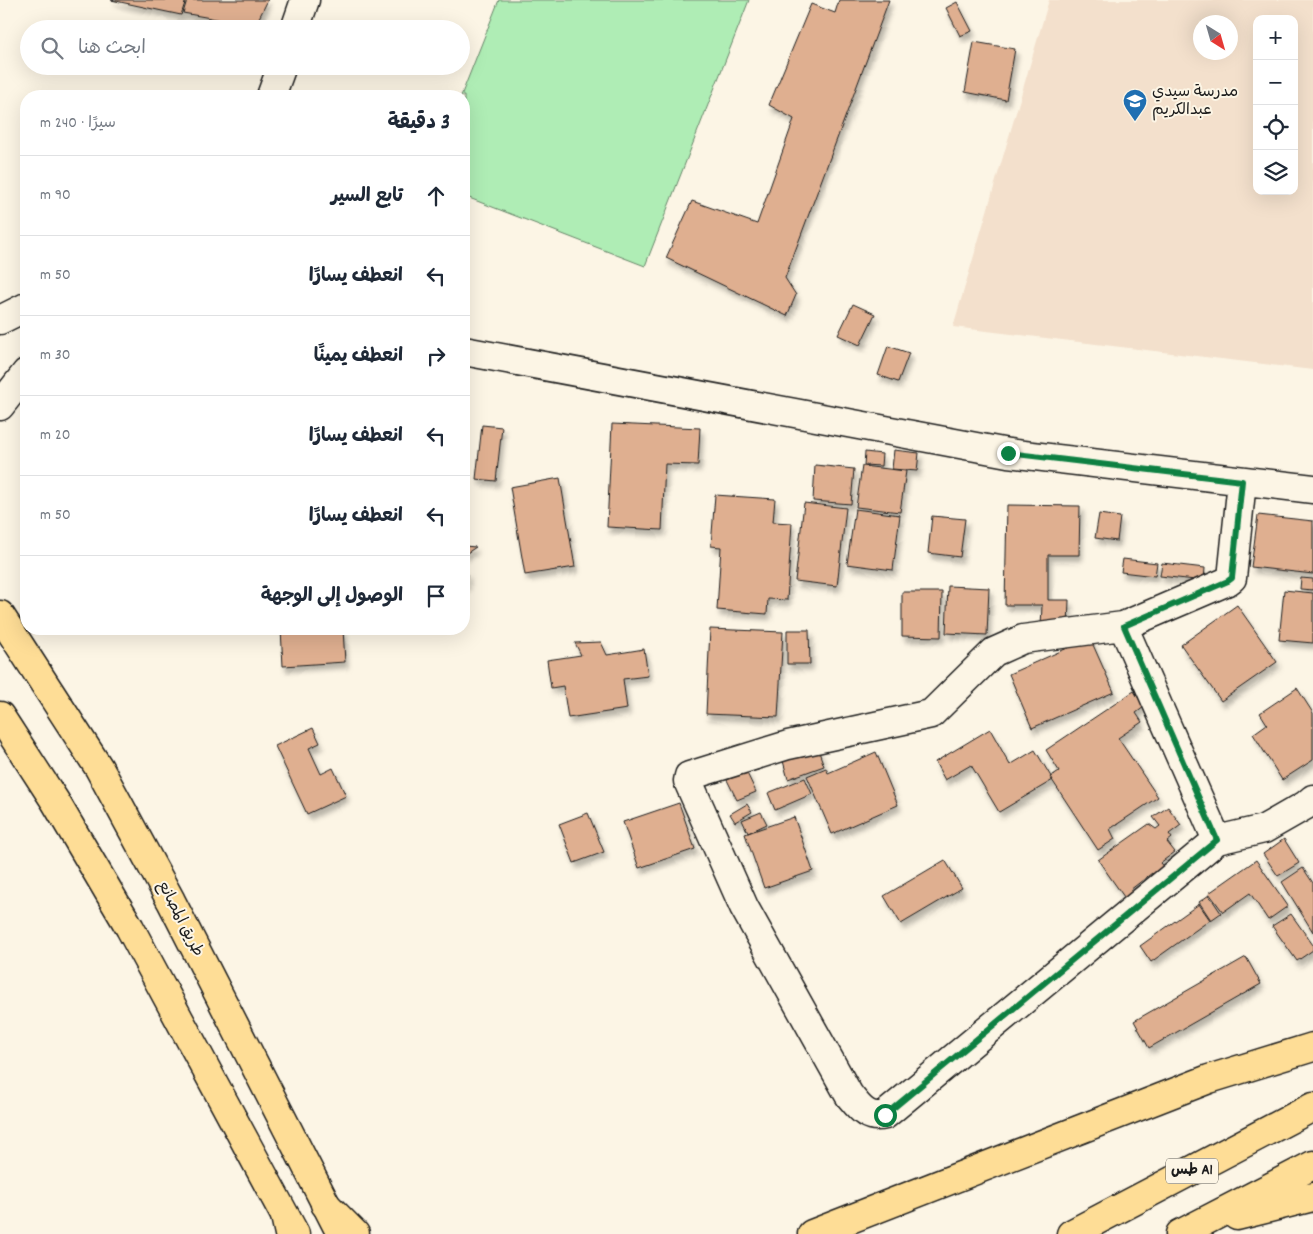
<!DOCTYPE html>
<html lang="ar">
<meta charset="utf-8">
<style>
:root{--surface:#fff;--page:#f6f6f7;--text:#1f2937;--muted:#747a83;--line:#e0e1e3}
body{margin:0;font-family:Dekko,"Playpen Sans Arabic",sans-serif;background:var(--page);color:var(--text);direction:rtl}
.controls{position:absolute;right:15px;top:15px;display:grid;overflow:hidden;border-radius:10px;box-shadow:0 5px 20px #0002}
.controls button{width:45px;height:45px;display:grid;place-items:center;padding:0;border:0;border-bottom:1px solid var(--line);background:var(--surface);color:var(--text);font:25px sans-serif}
.compass{position:absolute;left:1193px;top:15px;width:45px;height:45px;border-radius:50%;background:var(--surface);box-shadow:0 5px 20px #0002;rotate:143deg}
.stop{position:absolute;width:15px;height:15px;margin:-11px;border:4px solid #0b8043;border-radius:50%;background:#fff}
.stop.end{background:#0b8043;border-color:#fff;box-shadow:0 1px 5px #0008}
.list{margin:0;padding:0;list-style:none}
h2{display:flex;justify-content:space-between;align-items:center;height:65px;margin:0;padding:0 20px;font-size:21px}
h2 small{font-size:16px;font-weight:400;color:var(--muted)}
.list li{display:grid;grid-template-columns:32px 1fr auto;gap:15px;align-items:center;box-sizing:border-box;height:80px;padding:0 20px;border-top:1px solid var(--line)}
.list b{display:block;font-size:19px;white-space:nowrap}
.list em{font-size:16px;font-style:normal;color:var(--muted)}
.icon{flex:none;width:28px;height:28px;fill:none;stroke:currentColor;stroke-width:2;stroke-linecap:round;stroke-linejoin:round}
.map{position:relative;flex:none;width:1313px;height:1234px;overflow:hidden;direction:ltr}
.search{position:absolute;background:var(--surface);box-shadow:0 5px 20px #0002;left:20px;top:20px;width:450px;height:55px;display:flex;align-items:center;gap:12px;box-sizing:border-box;padding:0 18px;border-radius:28px;color:var(--muted);font-size:19px}
.panel{position:absolute;background:var(--surface);box-shadow:0 5px 20px #0002;left:20px;top:90px;width:450px;height:545px;border-radius:20px;direction:rtl}
.map>svg:first-child{display:block}
.built{fill:#f3e0cc;fill-rule:evenodd}
.park{fill:#afedb5;stroke:#668468}
.building{fill:#dfaf90;stroke:#1c1c1c;filter:url(#shadow)}
.lines{fill:none;stroke-linecap:round;stroke-linejoin:round}
.minor-casing{stroke:#1c1c1c;stroke-width:31}
.primary-casing{stroke:#1c1c1c;stroke-width:31}
.trunk-casing{stroke:#1c1c1c;stroke-width:31}
.minor{stroke:#fcf5e5;stroke-width:28}
.primary{stroke:#fedd96;stroke-width:28}
.trunk{stroke:#fedd96;stroke-width:28}
.route{stroke:#0b8043;stroke-width:6}
.labels{text-anchor:middle;dominant-baseline:central;stroke-width:4;stroke-linejoin:round;paint-order:stroke}
.shield{fill:#fcf5e5;stroke:#5f5d58;stroke-width:1}
.shield-label{font-size:15px;font-weight:bold;fill:#1c1c1c}
.poi-label{font-size:16px;fill:#1c1c1c;stroke:#fcf5e5;text-anchor:start}
.street-label{font-size:16px;fill:#1c1c1c;stroke:#fcf5e5}
</style>
<div class="map">
<svg width="1313" height="1234" viewBox="0 0 1313 1234">
<defs>
<filter id="shadow"><feDropShadow dx="3" dy="5.5" stdDeviation="2.5" flood-color="#0004"/></filter>
</defs>
<rect width="100%" height="100%" fill="#fcf5e5"/>
<filter id="ink" filterUnits="userSpaceOnUse"><feTurbulence type="fractalNoise" baseFrequency=".02" numOctaves="2"/><feDisplacementMap in="SourceGraphic" scale="10" xChannelSelector="R" yChannelSelector="G"/><feConvolveMatrix kernelMatrix="1 2 1 2 8 2 1 2 1" color-interpolation-filters="sRGB"/></filter>
<g filter="url(#ink)">
<path class="built" d="M1049 0H1313V370L953 327ZM1257 19H1294V191H1257ZM1200 22H1230V52H1200Z"/>
<path class="park" d="M499 0H749L645 266 464 196V96H461Z"/>
<path class="building" d="M111 0H186L181 15Z
M187 0H268L255 26 183 13Z
M839 0H889L785 278 796 295 787 316 666 258 692 201 757 224 794 119 769 105 811 4 835 13Z
M957 2 972 31 960 36 946 8Z
M974 42 1015 49 1006 100 965 92Z
M853 304 875 314 860 345 838 335Z
M888 346 909 353 898 382 878 375Z
M612 424 700 428 698 465 665 464 662 530 607 527Z
M482 425 502 427 496 481 476 479Z
M894 450 919 453 917 471 892 469Z
M865 452 882 454 881 466 864 465Z
M815 465 854 469 851 504 813 501Z
M862 466 906 471 900 512 856 507Z
M560 478 575 567 525 575 510 487Z
M715 495 775 499 773 522 792 523 787 600 768 599 767 614 717 610 721 547 711 546Z
M804 503 846 508 837 586 795 581Z
M1007 505 1080 506 1079 555H1048V600H1069L1068 628H1041L1042 605H1005Z
M855 509 900 515 893 570 847 564Z
M1099 514 1120 517 1117 541 1095 538Z
M1258 515 1313 521V574L1251 567Z
M932 516 965 519 960 557 928 553Z
M464 546 476 547 464 555Z
M1123 559 1157 563 1155 576 1121 572Z
M1162 563 1205 568 1204 581 1160 576Z
M464 572 467 574 466 586H464Z
M1301 578 1313 579V590L1300 589Z
M948 586 989 588 987 635 946 633Z
M1284 590 1313 593V643L1279 640Z
M902 592H942L941 637 902 636Z
M1237 605 1277 662 1221 701 1181 645Z
M281 629H343L345 662 283 666Z
M710 629 783 632 778 717 706 714Z
M787 630H809L810 664H787Z
M1090 638 1114 692 1032 728 1009 674Z
M601 642 607 655 644 649 648 676 623 679 627 709 568 718 563 686 551 688 547 660 581 655 575 643Z
M1297 688 1313 713V760L1282 780 1253 734 1267 724 1260 713Z
M1134 691 1144 707 1136 713 1142 722 1118 738 1158 797 1110 829 1115 839 1098 850 1050 777 1059 771 1046 750Z
M313 728 320 743 309 748 321 774 333 768 346 796 307 814 275 746Z
M990 729 1010 765 1035 750 1053 780 999 812 971 765 945 780 935 762Z
M818 749 824 766 788 779 783 761Z
M876 752 898 805 832 834 807 776 826 768 828 773Z
M746 771 756 792 737 800 727 780Z
M805 778 812 794 775 810 768 793Z
M679 803 695 849 639 868 623 822Z
M747 804 752 812 735 822 730 814Z
M1168 807 1181 825 1169 834 1172 838 1167 842 1175 852 1160 863 1166 870 1156 878 1152 873 1130 890 1137 891 1129 904 1098 860 1149 824 1156 829 1160 826 1153 817Z
M761 812 767 824 748 833 742 820Z
M588 813 604 852 574 863 559 824Z
M794 817 813 871 764 888 745 834Z
M1284 839 1299 863 1278 876 1263 854Z
M945 860 962 888 901 924 884 896Z
M1256 860 1288 906 1268 920 1250 893 1223 912 1209 893Z
M1303 868 1313 883V932L1282 882Z
M1209 895 1221 913 1211 920 1199 902Z
M1199 904 1210 920 1151 962 1140 946Z
M1291 914 1313 945V950L1297 961 1272 926Z
M1246 957 1261 984 1149 1048 1134 1021Z"/>
<g class="lines">
<defs>
<path id="minor" d="M295 29 305 0
M271 96 282 66
M0 320 26 307
M464 351 1008 453 1313 489
M0 406 26 373
M1123 626 1023 639 994 652 931 714 788 745 689 776 688 781 744 907 849 1095C859 1107 867 1120 885 1115L1217 840 1264 829 1306 805 1313 799
M1217 840 1123 626 1228 581 1232 578 1242 481"/>
<path id="primary" d="M0 615 99 768 171 901 337 1226
M0 716 55 801 130 928 295 1234"/>
<path id="trunk" d="M325 1204 355 1234
M285 1216 289 1234
M1237 1216 1313 1197
M812 1234 1209 1079 1313 1047
M1071 1234 1313 1107
M1180 1234 1313 1165"/>
</defs>
<use href="#minor" class="minor-casing"/>
<use href="#primary" class="primary-casing"/>
<use href="#trunk" class="trunk-casing"/>
<use href="#minor" class="minor"/>
<use href="#primary" class="primary"/>
<use href="#trunk" class="trunk"/>
</g>
</g>
<g class="lines" filter="url(#ink)">
<path class="route" d="M885 1115 1217 840 1124 626 1228 581 1232 578 1242 481 1008 453"/>
</g>
<defs>
<symbol id="school-pin" viewBox="-11 -11 22 30"><path d="M0 17L-7.5 6A9.5 9.5 0 1 1 7.5 6Z" fill="#1f6fb2" stroke="#fcf5e5"/><path d="M0-5L7-2L0 1L-7-2ZM-4 1L0 2.5L4 1V4Q0 6-4 4Z" fill="#fff"/></symbol>
</defs>
<g fill-rule="evenodd">
<use href="#school-pin" x="1121" y="87" width="28" height="38"/>
</g>
<g class="labels">
<rect class="shield" x="1166" y="1158.5" width="52" height="25" rx="4"/>
<g class="shield-label">
<text x="1192" y="1171">طس A1</text>
</g>
<g class="poi-label">
<text x="1152" y="92">مدرسة سيدي<tspan x="1152" dy="18">عبدالكريم</tspan></text>
</g>
<g class="street-label">
<text transform="translate(180 919) rotate(63)">طريق المصانع</text>
</g>
</g>
</svg>
<div class="controls">
<button>+</button>
<button>−</button>
<button><svg class="icon" aria-label="locate" viewBox="0 0 24 24"><circle cx="12" cy="12" r="6"/><path d="M12 2v4M12 18v4M2 12h4M18 12h4"/></svg></button>
<button><svg class="icon" aria-label="layers" viewBox="0 0 24 24"><path d="M12 4l9 5-9 5-9-5zM3 14l9 5 9-5"/></svg></button>
</div>
<svg class="compass" viewBox="-18 -18 36 36"><path d="M0-13l5 13h-10z" fill="#e53935"/><path d="M0 13l5-13h-10z" fill="#747a83"/></svg>
<div class="stop" style="left:885px;top:1115px"></div>
<div class="stop end" style="left:1008px;top:453px"></div>
<div class="search"><svg class="icon" aria-label="search" viewBox="0 0 24 24"><circle cx="10" cy="10" r="6"/><path d="M15 15l6 6"/></svg>ابحث هنا</div>
<section class="panel">
<h2>3 دقيقة<small>سيرًا · 240 m</small></h2>
<ul class="list">
<li><svg class="icon" aria-label="ahead" viewBox="0 0 24 24"><path d="M12 20V5M6 11l6-6 6 6"/></svg><div><b>تابع السير</b></div><em>90 m</em></li>
<li><svg class="icon" aria-label="left" viewBox="0 0 24 24"><path d="M17 20v-9H6M10 6l-5 5 5 5"/></svg><div><b>انعطف يسارًا</b></div><em>50 m</em></li>
<li><svg class="icon" aria-label="right" viewBox="0 0 24 24"><path d="M7 20v-9h11M14 6l5 5-5 5"/></svg><div><b>انعطف يمينًا</b></div><em>30 m</em></li>
<li><svg class="icon" aria-label="left" viewBox="0 0 24 24"><path d="M17 20v-9H6M10 6l-5 5 5 5"/></svg><div><b>انعطف يسارًا</b></div><em>20 m</em></li>
<li><svg class="icon" aria-label="left" viewBox="0 0 24 24"><path d="M17 20v-9H6M10 6l-5 5 5 5"/></svg><div><b>انعطف يسارًا</b></div><em>50 m</em></li>
<li><svg class="icon" aria-label="arrive" viewBox="0 0 24 24"><path d="M6 21V4h12l-3 4 3 4H6"/></svg><div><b>الوصول إلى الوجهة</b></div></li>
</ul>
</section>
</div>
